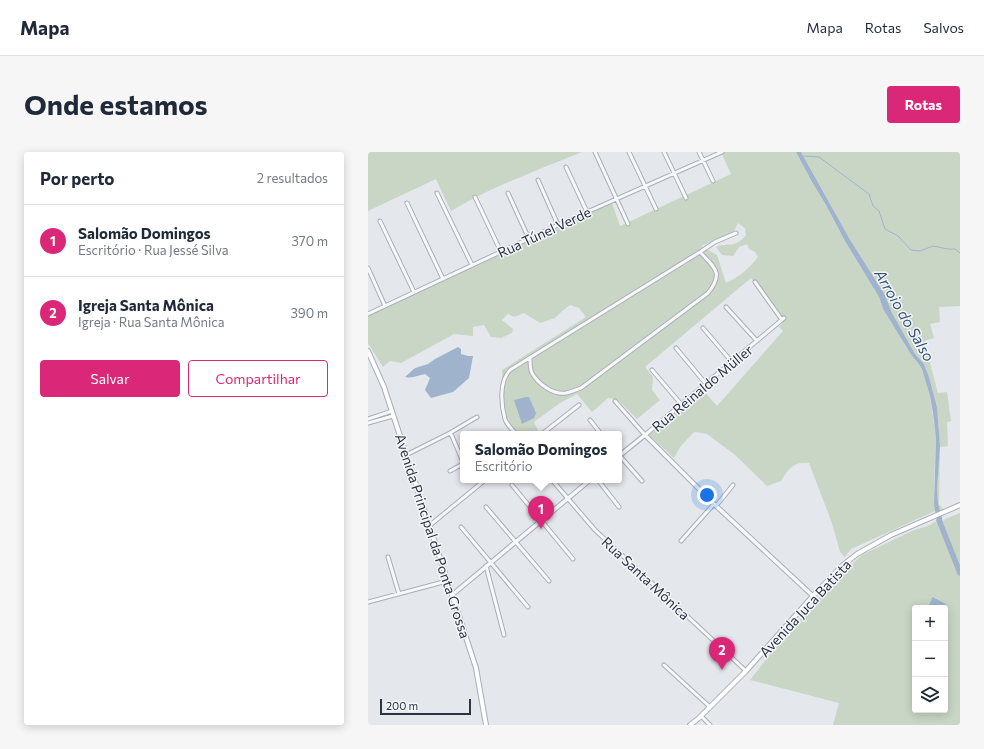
<!DOCTYPE html>
<html lang="pt">
<meta charset="utf-8">
<style>
:root{--surface:#fff;--page:#f6f6f7;--text:#1f2937;--muted:#747a83;--line:#e0e1e3;--accent:#db2777}
body{margin:0;font-family:Commissioner,sans-serif;background:var(--page);color:var(--text)}
.controls{position:absolute;right:12px;bottom:12px;display:grid;overflow:hidden;border-radius:4px;box-shadow:0 2px 10px #0003}
.controls button{width:36px;height:36px;display:grid;place-items:center;padding:0;border:0;border-bottom:1px solid var(--line);background:var(--surface);color:var(--text);font:20px sans-serif}
.scale{position:absolute;left:12px;bottom:10px;width:91px;box-sizing:border-box;padding-left:4px;border:2px solid #2b3445;border-top:0;font-size:11px;line-height:14px;white-space:nowrap;color:#2b3445;-webkit-text-stroke:3px #f4f6f9;paint-order:stroke}
.you{position:absolute;left:339px;top:343px;width:14px;height:14px;margin:-10px;border:3px solid #fff;border-radius:50%;background:#1a73e8;box-shadow:0 0 0 6px #1a73e833}
.badge{display:grid;place-items:center;width:26px;height:26px;border-radius:50%;background:var(--accent);color:#fff;font-size:13px;font-weight:700}
.pin{position:absolute;translate:-50% -33px;filter:drop-shadow(0 1px 2px #0008)}
.pin::after{content:'';position:absolute;top:21px;width:14px;height:12px;background:inherit;clip-path:polygon(0 0,100% 0,50% 100%)}
.popup{position:absolute;left:92px;top:279px;width:162px;height:52px;box-sizing:border-box;display:grid;place-content:center;border-radius:4px;background:var(--surface);filter:drop-shadow(0 1px 3px #0005);font-size:13px;white-space:nowrap;color:var(--muted)}
.popup b{font-size:15px;color:var(--text)}
.popup::after{content:'';position:absolute;left:50%;top:100%;margin-left:-8px;border:8px solid transparent;border-top-color:var(--surface)}
.list{margin:0;padding:0;list-style:none}
h2{display:flex;justify-content:space-between;align-items:center;height:52px;margin:0;padding:0 16px;font-size:17px}
h2 small{font-size:13px;font-weight:400;color:var(--muted)}
.list li{display:grid;grid-template-columns:26px 1fr auto;gap:12px;align-items:center;box-sizing:border-box;height:72px;padding:0 16px;border-top:1px solid var(--line)}
.list b{display:block;font-size:15px;white-space:nowrap}
.list p{margin:0;font-size:13px;white-space:nowrap;color:var(--muted)}
.list em{font-size:13px;font-style:normal;color:var(--muted)}
.actions{display:flex;gap:8px;padding:12px 16px}
.actions a{flex:1;padding:9px 0;border:1px solid var(--accent);border-radius:4px;text-align:center;font-size:14px;color:var(--accent)}
.actions .main{background:var(--accent);color:#fff}
.icon{flex:none;width:22px;height:22px;fill:none;stroke:currentColor;stroke-width:2;stroke-linecap:round;stroke-linejoin:round}
.map{position:relative;flex:none;width:592px;height:573px;overflow:hidden;border-radius:4px}
header{display:flex;align-items:center;gap:24px;box-sizing:border-box;height:56px;padding:0 20px;background:var(--surface);border-bottom:1px solid var(--line)}
header strong{font-size:19px}
nav{display:flex;gap:22px;margin-inline-start:auto;font-size:14px}
.intro{display:flex;align-items:center;justify-content:space-between;box-sizing:border-box;height:96px;padding:0 24px}
h1{margin:0;font-size:28px}
.button{padding:10px 18px;border-radius:4px;background:var(--accent);color:#fff;font-size:14px;font-weight:700}
main{display:flex;gap:24px;padding:0 24px}
aside{flex:1;background:var(--surface);border-radius:4px;box-shadow:0 2px 10px #0003}
.map>svg:first-child{display:block}
.green{fill:#c9d6c5;fill-rule:evenodd}
.water{fill:#9fb4cc}
.lines{fill:none;stroke-linecap:round;stroke-linejoin:round}
.stream{stroke:#9fb4cc;stroke-width:1}
.river{stroke:#9fb4cc;stroke-width:5.5}
.minor-casing{stroke:#a9aeb7;stroke-width:5}
.tertiary-casing{stroke:#a9aeb7;stroke-width:5.5}
.secondary-casing{stroke:#a9aeb7;stroke-width:6}
.minor{stroke:#f7f8fa;stroke-width:3}
.tertiary{stroke:#f7f8fa;stroke-width:3.5}
.secondary{stroke:#fff;stroke-width:4}
.labels{text-anchor:middle;dominant-baseline:central;stroke-width:3;stroke-linejoin:round;paint-order:stroke}
.street-label{font-size:14px;fill:#2b3445;stroke:#f4f6f9}
.water-label{font-size:15px;font-style:italic;fill:#34527a;stroke:#f4f6f9}
</style>
<header>
<strong>Mapa</strong>
<nav><a>Mapa</a><a>Rotas</a><a>Salvos</a></nav>
</header>
<div class="intro"><h1>Onde estamos</h1><a class="button">Rotas</a></div>
<main>
<aside>
<h2>Por perto<small>2 resultados</small></h2>
<ul class="list">
<li><span class="badge">1</span><div><b>Salomão Domingos</b><p>Escritório · Rua Jessé Silva</p></div><em>370 m</em></li>
<li><span class="badge">2</span><div><b>Igreja Santa Mônica</b><p>Igreja · Rua Santa Mônica</p></div><em>390 m</em></li>
</ul>
<div class="actions"><a class="main">Salvar</a><a>Compartilhar</a></div>
</aside>
<div class="map">
<svg width="592" height="573" viewBox="0 0 592 573">
<rect width="100%" height="100%" fill="#e4e7ec"/>
<path class="green" d="M0 0H214C170 18 125 34 83 59L68 27 0 59Z
M353 0H428L444 30 458 53 477 89 511 145 515 157 544 204 550 211 554 217 562 244 568 286 566 334 567 359 483 397 477 405 472 400 464 371 441 311C426 309 420 317 413 329L399 334 366 302 339 282 326 280 312 295 306 306 281 283 335 238 349 254 415 179 411 175 415 171 383 126 277 215 285 225 284 238 292 248 269 267 249 247 240 246 224 260 209 242 192 251 166 270 171 281 170 282H144L136 272 134 218 218 165 211 156 202 153 193 160 187 166 172 171 156 161 146 165 140 162 134 168 145 177 144 181 133 186 123 185 116 173 105 175V184L86 182 33 211 22 209 15 215 0 191V164L244 51 252 74 363 22ZM370 71 377 76 378 83C367 97 360 90 348 95L354 103 365 104 371 95 379 92 381 97 387 100 390 105C380 118 372 124 358 131L349 103 333 94 365 81Z
M433 0H592V154L571 155 572 170 562 172 566 186 556 189 570 241 579 240 583 269 579 270 580 294 572 295 571 352 575 357 572 359 570 352 569 337 572 294 569 255 561 225 556 212 547 202 524 161 517 143 481 86Z
M592 361V573H465L471 551 382 528 403 501 467 427 494 403 546 378 560 374 570 368 572 373 575 374V369L577 367ZM566 445 578 452 579 459H577V558H547V456H560Z"/>
<path class="water" d="M428 0H433L481 86 517 143 524 161 547 202 556 212 561 225 569 255 572 294 569 337 570 352 574 365 575 374H572L567 359 566 352 568 286 565 261 562 244 554 217 550 211 544 204 515 157 511 145 477 89 458 53 444 30Z
M90 195 93 197V202L100 204H105L101 226 85 240 63 246 57 238 62 226 57 222C50 223 45 227 37 225L47 216 60 212 67 207Z
M158 245H161L168 261 166 266 154 272 146 248Z
M565 445 578 452 579 459H577V456H560L564 446Z"/>
<g class="lines">
<path class="stream" d="M436 4 451 5 501 42 505 54 511 59 517 77 530 84 543 98 552 99 565 94 580 97H587L592 101"/>
<path class="river" d="M571 368 592 421"/>
<defs>
<path id="minor" d="M227 0 260 72
M261 0 288 57
M296 0 318 46
M331 0 345 29
M198 15 219 60
M170 28 190 73
M69 41 104 113
M140 41 161 87
M107 45 133 100
M39 51 75 127
M12 69 46 140
M0 116 17 154
M387 130 414 168
M358 155 389 189
M0 162 190 73 354 0
M335 176 364 210
M308 196 338 232
M162 206C162 211 162 217 164 221 170 232 185 243 198 241 203 240 208 238 213 236L340 141C356 121 347 116 332 100
M284 218 313 252
M247 249 277 283 416 166
M0 267 24 259
M222 268 233 282
M0 271 25 264
M148 282C144 277 139 273 137 267 133 253 131 229 142 218L332 100 347 90 368 81
M174 282 211 253
M38 303 82 281 109 265
M251 303 274 329
M82 319 93 313 95 310 84 284 82 281
M184 328 227 378 378 519
M230 328 251 355
M144 333 205 407
M348 354 365 333
M118 355 181 429
M61 374 117 328
M93 375 160 455
M313 389 346 352
M20 405 31 442
M118 414 136 483
M0 450 79 429
M296 513 342 555
M333 564 342 573"/>
<path id="tertiary" d="M251 304 277 283 346 352 445 444
M84 443 222 328"/>
<path id="secondary" d="M0 199 16 235 108 516 118 573
M322 573 331 566 378 519 445 444 475 413 489 402 523 383 592 353"/>
</defs>
<use href="#minor" class="minor-casing"/>
<use href="#tertiary" class="tertiary-casing"/>
<use href="#secondary" class="secondary-casing"/>
<use href="#minor" class="minor"/>
<use href="#tertiary" class="tertiary"/>
<use href="#secondary" class="secondary"/>
</g>
<g class="labels">
<g class="street-label">
<text transform="translate(176 80) rotate(-25)">Rua Túnel Verde</text>
<text transform="translate(334 236) rotate(-40)">Rua Reinaldo Müller</text>
<text transform="translate(65 384) rotate(72)">Avenida Principal da Ponta Grossa</text>
<text transform="translate(278 426) rotate(43)">Rua Santa Mônica</text>
<text transform="translate(437 456) rotate(-47)">Avenida Juca Batista</text>
</g>
<g class="water-label">
<text transform="translate(537 163) rotate(60)">Arroio do Salso</text>
</g>
</g>
</svg>
<div class="controls">
<button>+</button>
<button>−</button>
<button><svg class="icon" aria-label="layers" viewBox="0 0 24 24"><path d="M12 4l9 5-9 5-9-5zM3 14l9 5 9-5"/></svg></button>
</div>
<div class="scale">200 m</div>
<div class="you"></div>
<div class="pin badge" style="left:173px;top:377px">1</div>
<div class="popup"><b>Salomão Domingos</b>Escritório</div>
<div class="pin badge" style="left:354px;top:518px">2</div>
</div>
</main>
